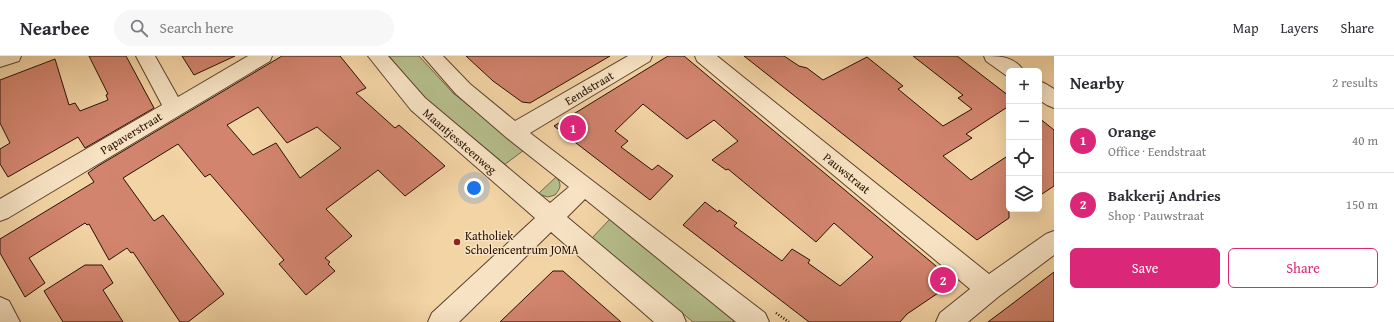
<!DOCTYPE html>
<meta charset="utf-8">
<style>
:root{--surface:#fff;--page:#f7f7f7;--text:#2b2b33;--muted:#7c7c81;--line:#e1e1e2;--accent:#db2777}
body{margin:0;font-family:"Gentium Book Plus",serif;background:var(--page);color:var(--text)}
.controls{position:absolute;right:12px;top:12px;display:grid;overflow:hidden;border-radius:6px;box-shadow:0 4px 16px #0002}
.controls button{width:36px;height:36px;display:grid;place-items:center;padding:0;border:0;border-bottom:1px solid var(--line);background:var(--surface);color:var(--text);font:20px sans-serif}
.you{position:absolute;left:474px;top:132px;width:14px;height:14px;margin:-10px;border:3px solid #fff;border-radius:50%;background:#1a73e8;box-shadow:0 0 0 6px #1a73e833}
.badge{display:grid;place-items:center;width:26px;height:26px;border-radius:50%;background:var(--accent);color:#fff;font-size:13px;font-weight:700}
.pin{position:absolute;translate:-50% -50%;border:2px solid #fff;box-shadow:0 1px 4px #0006}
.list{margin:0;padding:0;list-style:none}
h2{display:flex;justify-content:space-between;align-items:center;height:52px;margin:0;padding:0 16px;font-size:17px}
h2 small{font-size:13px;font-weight:400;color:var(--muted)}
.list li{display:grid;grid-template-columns:26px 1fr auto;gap:12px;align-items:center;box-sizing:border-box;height:64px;padding:0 16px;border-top:1px solid var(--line)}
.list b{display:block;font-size:15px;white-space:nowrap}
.list p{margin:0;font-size:13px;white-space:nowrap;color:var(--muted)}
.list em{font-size:13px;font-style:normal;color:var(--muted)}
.actions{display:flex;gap:8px;padding:12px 16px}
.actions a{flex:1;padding:9px 0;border:1px solid var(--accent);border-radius:6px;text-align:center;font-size:14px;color:var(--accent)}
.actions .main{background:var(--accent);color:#fff}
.icon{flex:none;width:22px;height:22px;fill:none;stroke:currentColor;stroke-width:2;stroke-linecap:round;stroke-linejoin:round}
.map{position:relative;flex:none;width:1054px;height:266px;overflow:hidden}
header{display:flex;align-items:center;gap:24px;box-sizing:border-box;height:56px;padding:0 20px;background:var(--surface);border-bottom:1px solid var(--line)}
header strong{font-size:19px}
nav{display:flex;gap:22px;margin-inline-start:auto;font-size:14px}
.search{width:280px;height:36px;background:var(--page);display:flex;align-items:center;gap:10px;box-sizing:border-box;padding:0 14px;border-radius:22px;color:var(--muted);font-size:15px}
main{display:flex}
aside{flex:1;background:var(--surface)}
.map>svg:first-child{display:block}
.green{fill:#b5be8b;stroke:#706747}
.building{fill:#d2846e;stroke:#2a1003;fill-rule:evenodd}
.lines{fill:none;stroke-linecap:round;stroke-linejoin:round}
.minor-casing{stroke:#5c412c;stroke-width:2}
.path{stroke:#2a1003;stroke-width:2.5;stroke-dasharray:1 2;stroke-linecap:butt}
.minor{fill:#f7e3c4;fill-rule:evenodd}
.poi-dot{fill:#8f2418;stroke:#f7e3c4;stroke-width:1.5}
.labels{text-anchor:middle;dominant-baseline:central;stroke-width:3;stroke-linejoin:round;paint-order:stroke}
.street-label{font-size:12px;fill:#2a1003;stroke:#f7e3c4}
.poi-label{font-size:12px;fill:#2a1003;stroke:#f7e3c4;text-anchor:start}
</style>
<header>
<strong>Nearbee</strong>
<div class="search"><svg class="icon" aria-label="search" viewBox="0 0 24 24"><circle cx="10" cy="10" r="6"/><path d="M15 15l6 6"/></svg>Search here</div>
<nav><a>Map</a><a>Layers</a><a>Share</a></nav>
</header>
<main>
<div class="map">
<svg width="1054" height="266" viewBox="0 0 1054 266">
<rect width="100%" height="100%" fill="#f3d4a5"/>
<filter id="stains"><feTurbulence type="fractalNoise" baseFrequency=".005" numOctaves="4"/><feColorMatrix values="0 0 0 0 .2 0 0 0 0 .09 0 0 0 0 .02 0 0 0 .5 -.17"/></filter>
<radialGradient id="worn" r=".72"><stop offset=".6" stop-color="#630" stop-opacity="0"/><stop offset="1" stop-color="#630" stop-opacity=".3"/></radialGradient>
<path class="green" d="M389 0H419L453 37 524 94 504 109 422 40Z
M556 121C562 128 561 132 555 139L548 141 538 138Z
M610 163 737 266H693L592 182Z"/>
<path class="building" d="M89 0H126L154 52 85 92 78 81 8 121 0 108V93L10 87 0 67V24L55 3 69 49 75 47 80 55 108 44 106 39 108 38Z
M182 0H235L194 19Z
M282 0H340L366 32 356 37 395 72 399 69 445 110 405 140 378 114 326 153 352 180 325 202 330 206 328 208 335 215 306 239 279 208 284 204 210 118 205 121 178 88 123 122 154 165 163 159 224 238 188 266H180L133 196 131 197 127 192 109 204 89 168 87 169 85 167 29 202 45 227 25 241 0 197V183L94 126 88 117 98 110ZM258 51 287 87 317 71 341 92 300 122 276 87 253 99 227 69Z
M466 0H610L530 47 522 46 493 25Z
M668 0H684L948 220 950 229 907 258 900 266H809L683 169 705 146 718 156 719 154 737 167 734 170 782 205 792 193 810 204 808 207 840 230 873 201 834 167 816 186 728 113 726 114 712 104 738 85 714 64 687 83 643 48 615 75 628 85 621 91 652 114 658 109 673 120 650 144 554 70Z
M744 0H784L799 10 807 12 823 24 867 1 903 30 898 33 943 70 972 53 958 42 963 39 913 0H957L1009 40V50L966 78 972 82 943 100 971 124 1009 99V162L977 184Z
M1039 62 1054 74V130L1039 140Z
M85 209H102L113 227 103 234 123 266H63L44 235Z
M553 215H563L621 266H500Z
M1054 216V266H988L1008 251Z"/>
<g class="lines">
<defs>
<path id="minor" d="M0 0H21L19 5 0 11Z
M136 0H155L178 41 248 0H272L270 5 8 162 0 165V143L162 49Z
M368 0H388L425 42 550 147 569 131 507 82 456 38 423 0H443L470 28 515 65 628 0H652L650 5 530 77 765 257 769 266H736L585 143 567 161 682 257 686 266H654L551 176 459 266H428L432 257 535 162 411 54Z
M695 0H717L989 218 1046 178 1054 175V199L998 241 968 266H936L940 257 970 233 697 5Z
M984 0C1000 0 1014 0 1024 15H1009V21L1007 20 986 5Z
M1039 25 1046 28 1054 33V52L1047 49 1039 44Z
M0 241 9 245 20 266H0Z"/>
</defs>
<use href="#minor" class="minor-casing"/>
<path class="path" d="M776 257 789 266"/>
<use href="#minor" class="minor"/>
</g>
<circle class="poi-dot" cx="457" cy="186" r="4"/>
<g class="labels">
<g class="street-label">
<text transform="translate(589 32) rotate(-31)">Eendstraat</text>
<text transform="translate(131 77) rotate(-31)">Papaverstraat</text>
<text transform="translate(460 85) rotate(41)">Maantjessteenweg</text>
<text transform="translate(847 117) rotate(39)">Pauwstraat</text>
</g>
<g class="poi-label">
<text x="465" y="179">Katholiek<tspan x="465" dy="14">Scholencentrum JOMA</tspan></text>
</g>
</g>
<rect width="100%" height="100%" filter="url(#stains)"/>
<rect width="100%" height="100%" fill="url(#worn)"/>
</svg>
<div class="controls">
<button>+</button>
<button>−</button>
<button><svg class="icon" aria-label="locate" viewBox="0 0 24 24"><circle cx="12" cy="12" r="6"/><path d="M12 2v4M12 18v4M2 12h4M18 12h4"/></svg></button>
<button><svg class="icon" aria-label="layers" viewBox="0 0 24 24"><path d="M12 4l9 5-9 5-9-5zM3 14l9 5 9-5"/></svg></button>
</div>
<div class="you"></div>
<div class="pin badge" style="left:573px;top:72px">1</div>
<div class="pin badge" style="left:943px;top:224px">2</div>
</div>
<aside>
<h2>Nearby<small>2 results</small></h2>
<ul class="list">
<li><span class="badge">1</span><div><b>Orange</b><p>Office · Eendstraat</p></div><em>40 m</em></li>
<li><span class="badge">2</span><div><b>Bakkerij Andries</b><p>Shop · Pauwstraat</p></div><em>150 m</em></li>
</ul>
<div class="actions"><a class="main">Save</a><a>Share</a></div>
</aside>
</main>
